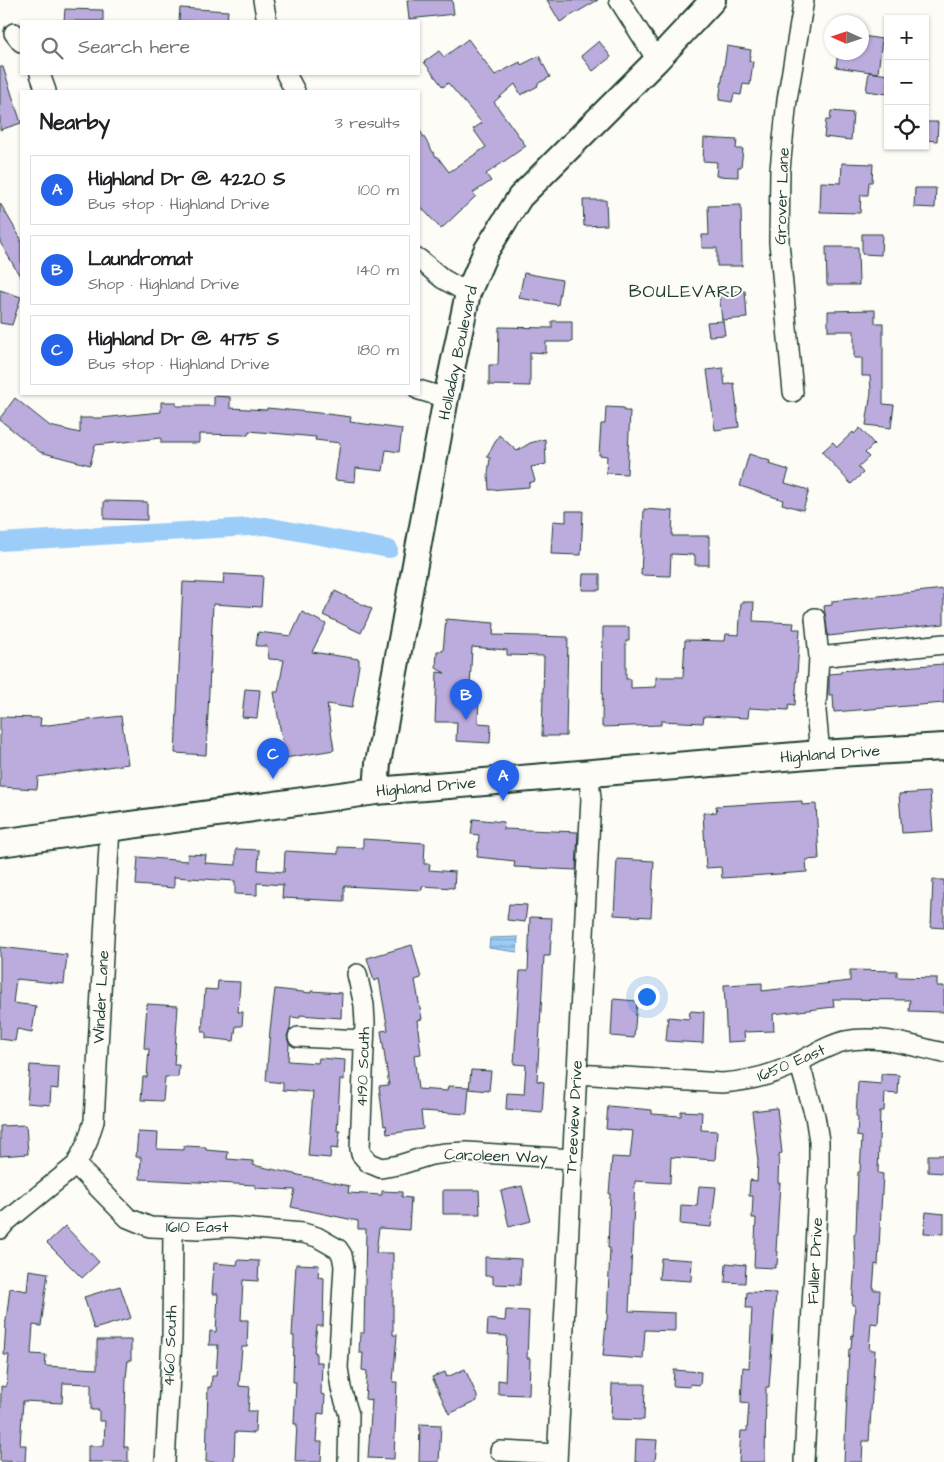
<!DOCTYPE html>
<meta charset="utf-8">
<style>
:root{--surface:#fff;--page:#f2f2f2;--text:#202124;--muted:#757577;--line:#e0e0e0;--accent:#2563eb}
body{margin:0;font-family:"Architects Daughter",sans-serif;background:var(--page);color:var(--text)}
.controls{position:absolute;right:15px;top:15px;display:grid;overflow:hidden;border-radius:0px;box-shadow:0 1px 4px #0004}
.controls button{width:45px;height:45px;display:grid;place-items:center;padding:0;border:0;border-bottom:1px solid var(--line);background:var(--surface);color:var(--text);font:25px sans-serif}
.compass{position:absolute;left:824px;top:15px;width:45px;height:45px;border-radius:50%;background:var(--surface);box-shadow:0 1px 4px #0004;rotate:273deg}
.you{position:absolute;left:646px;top:996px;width:18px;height:18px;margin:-12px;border:4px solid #fff;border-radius:50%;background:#1a73e8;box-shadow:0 0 0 8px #1a73e833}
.badge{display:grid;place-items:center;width:32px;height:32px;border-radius:50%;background:var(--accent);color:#fff;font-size:16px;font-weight:700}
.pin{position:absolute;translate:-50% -41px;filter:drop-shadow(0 1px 2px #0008)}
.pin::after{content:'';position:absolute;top:26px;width:18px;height:15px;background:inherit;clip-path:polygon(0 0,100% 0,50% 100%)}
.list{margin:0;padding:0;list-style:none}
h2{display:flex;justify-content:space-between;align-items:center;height:65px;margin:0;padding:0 20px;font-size:21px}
h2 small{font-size:16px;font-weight:400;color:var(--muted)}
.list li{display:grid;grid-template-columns:32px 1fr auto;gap:15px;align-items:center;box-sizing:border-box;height:70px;margin:0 10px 10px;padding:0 10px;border:1px solid var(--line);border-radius:0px}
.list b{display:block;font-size:19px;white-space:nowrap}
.list p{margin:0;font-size:16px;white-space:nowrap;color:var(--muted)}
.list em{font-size:16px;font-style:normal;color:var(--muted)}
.icon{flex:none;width:28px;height:28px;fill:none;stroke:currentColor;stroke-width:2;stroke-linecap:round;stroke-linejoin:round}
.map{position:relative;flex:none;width:944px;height:1462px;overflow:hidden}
.search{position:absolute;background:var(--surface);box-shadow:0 1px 4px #0004;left:20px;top:20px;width:400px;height:55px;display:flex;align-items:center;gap:12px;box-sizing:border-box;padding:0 18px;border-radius:0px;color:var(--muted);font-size:19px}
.panel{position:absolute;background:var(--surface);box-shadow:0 1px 4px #0004;left:20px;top:90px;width:400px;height:305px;border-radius:0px}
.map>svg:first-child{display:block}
.water{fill:url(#water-rules);stroke:#6993aa}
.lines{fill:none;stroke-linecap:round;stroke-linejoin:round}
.canal{stroke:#9bcdf8;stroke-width:18}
.building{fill:#bcacdd;stroke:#1f3d34}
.minor-casing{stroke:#1f3d34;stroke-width:22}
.tertiary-casing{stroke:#1f3d34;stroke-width:28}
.secondary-casing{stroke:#1f3d34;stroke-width:30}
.minor{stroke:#fdfcf7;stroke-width:19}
.tertiary{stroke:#fdfcf7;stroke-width:24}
.secondary{stroke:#fdfcf7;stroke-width:26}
.labels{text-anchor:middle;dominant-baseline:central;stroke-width:4;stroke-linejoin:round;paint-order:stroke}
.street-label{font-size:16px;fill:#1f3d34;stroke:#fdfcf7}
.neighbourhood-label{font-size:18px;letter-spacing:1px;fill:#1f3d34;stroke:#fdfcf7}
</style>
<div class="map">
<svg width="944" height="1462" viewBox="0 0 944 1462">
<defs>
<pattern id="water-rules" width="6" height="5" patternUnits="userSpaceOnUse" patternTransform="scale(1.25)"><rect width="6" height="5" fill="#9bcdf8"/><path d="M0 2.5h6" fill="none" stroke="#7ea8ca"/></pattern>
</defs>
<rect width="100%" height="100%" fill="#fdfcf7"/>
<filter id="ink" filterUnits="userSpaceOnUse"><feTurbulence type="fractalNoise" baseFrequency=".02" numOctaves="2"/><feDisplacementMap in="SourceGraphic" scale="10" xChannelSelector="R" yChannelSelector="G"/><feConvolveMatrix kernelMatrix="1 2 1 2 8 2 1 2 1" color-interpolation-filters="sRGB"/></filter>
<g filter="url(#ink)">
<path class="water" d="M518 937 517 952 489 948 490 938Z"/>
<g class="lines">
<path class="canal" d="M0 542 266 526 389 549"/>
</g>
<path class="building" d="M407 0H452L454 14 409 19Z
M547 0H598L560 22Z
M180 8 228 11 227 21H179Z
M65 9 103 10V21H64Z
M862 36 882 39 878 73 836 67 838 52H862Z
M468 39 495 75 520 62 521 65 539 56 550 77 537 84 538 86 521 95 515 84 494 102 526 146 486 174 491 181 473 193 476 196 441 229 419 205V129L436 157 437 156 449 172 486 147 473 129 482 123 448 83 443 87 424 62 439 51 444 57Z
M599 41 611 57 593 71 581 56Z
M727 46 751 50 749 61 753 62 750 85 743 84 741 95 734 94 732 102 719 100Z
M0 67H3L21 123 0 130Z
M869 72 888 75V94L866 91Z
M831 111 853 113 851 140 824 137 826 120H830Z
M925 122H938L937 141 925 140Z
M704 138 737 140 736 149H743L741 167H738V177L716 176 717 162 703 161Z
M842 163 873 164 872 182H869L868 195H861L860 213 820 212 821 182 841 183Z
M915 188H936L935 208 914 207Z
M583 200H606L607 225 584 226Z
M0 203 21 239V278L0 242Z
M741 205 742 266H717V248H702V235H709L708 206Z
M862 234H882L881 255 862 254Z
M826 247H858L859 285H827Z
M524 273 562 280 558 305 519 298Z
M0 290 21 297 12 325 0 323Z
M745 291 747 318 722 320 719 293Z
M875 310V323H883V404L894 405 891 428 866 425 871 392 870 376H862V358H854V331H828V311Z
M552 321H572V342H546V353L530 352V386L489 385V365H498L499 327 552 328Z
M723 321 725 335 709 336 707 322Z
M723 368 725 385 734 383 739 427 715 430 707 370Z
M214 396 230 397V408L267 410V408L319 413 351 417 350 422 402 429 399 452 386 450 383 471 356 468 355 482 335 480 340 443 315 440 316 437 249 431 248 435 199 434V443H161V438L95 445 90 465 40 452 0 420V418L15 398 50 426 80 433V418H101L161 412V402H176V406H214Z
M606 407 624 408V411H630L627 474 606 473 607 456 599 455 601 424H605Z
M860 428 874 444 865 453 869 457 858 467 863 473 851 484 822 452 833 442 837 447 853 432 854 434Z
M499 435 517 451 530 443 545 439 546 464 531 467 535 481 529 483V487L489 490 488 474 490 458 487 457Z
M749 454 770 461 769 464 789 470 785 483 809 490 803 510 782 504 783 500 740 486Z
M104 501 147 502V520L104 519Z
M644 509 673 511 672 536H709V565H695V555L671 554 670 576 641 575Z
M566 511H583L581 555 551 554 553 521 566 522Z
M224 574 263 576 261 607 213 604 206 755 175 753 183 582 223 584Z
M583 574H600V590H582Z
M944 589V624L828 636 824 606 832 605V601Z
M335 591 372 609 361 633 323 615Z
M741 602H754L753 621 794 623 793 629H800L795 705 789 704 788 710 749 708 748 718 704 716 703 723 661 721V725L602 727 603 627H629V641H626V679H631V688L656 687V677H683L685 640 725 641 726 634 739 635Z
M302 612 326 624 312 652 359 659V665L352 708 327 704 334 750 285 758 274 692H278L284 660 269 659 267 646H256L258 632 291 636Z
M446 619 494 623 493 635 568 637 566 736H542L544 656 507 655V650L472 647 470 688 479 689 478 723 491 724 490 743 456 741 457 722H435L437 672 445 673 436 668 437 651H443Z
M944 664V703L834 712 833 695H829V674L841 673V671L874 668V669Z
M245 689 260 690 257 718 242 717Z
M121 716 128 764 38 777 37 789 0 787V717L41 718 40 726Z
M930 792 933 831 902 833 899 794Z
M802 801V805L816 804 819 859 806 860 807 872 722 878 721 867 706 868 703 813 717 812 716 806Z
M473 819 504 822 503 829 578 832 576 870 514 867 515 861 477 857 479 835 471 834Z
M363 839 425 843 424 864H430L429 870 455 872 454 888 422 886V890L344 886V901L282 898 283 885 257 883V895L235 894V881L174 877V888L136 885 138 857 187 861 188 854 206 855 205 863 236 865V849L259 850 258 870 284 872 285 851 338 854V847L363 848Z
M617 859 654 861 651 917 614 915Z
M933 880H944V928L931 927Z
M509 904 527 905 525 922 507 920Z
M530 917 552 918 550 956H544L537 1081 544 1082 542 1112 506 1109 507 1093 524 1094 526 1065 514 1064 520 971H528Z
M412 945 421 978 415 980 422 1019 417 1020 421 1054 414 1055 418 1089 447 1091 448 1086 469 1087 467 1114 421 1111 423 1129 387 1134 386 1125 384 1126 379 1086 389 1085 381 1031 388 1030 379 979 374 981 367 958Z
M0 947 67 955 64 984 16 979 13 1003 36 1006 32 1032 17 1029 15 1041 0 1039Z
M850 970 897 971V977L937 978V986H944V1012L909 1011 910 1000 833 999 834 1007 773 1014 774 1031 744 1032 745 1041 727 1042 724 985 762 983V991L850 981Z
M218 981 240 982 238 1012H243L242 1026H236L234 1041 206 1038V1032H202L205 989 217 990Z
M275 989 311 993V991L342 993 341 1018 300 1015V1018L291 1017 290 1029 287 1036 289 1044 288 1061 318 1063 319 1058 345 1060 344 1080H340L337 1131H340L338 1149 331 1148 330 1158 308 1156 313 1092 283 1090V1083L266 1081 270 1030Z
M613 999 637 1001 634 1038 611 1036Z
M147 1004 178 1006 174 1065H179L178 1077H165L163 1101 141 1100 143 1077H147L149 1049 144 1048Z
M690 1011 704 1012 703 1043 666 1041 668 1017 689 1019Z
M30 1065 59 1067 58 1089 51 1088 50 1105 27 1103Z
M471 1070 491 1071 489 1091 469 1089Z
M881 1074 899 1075 898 1094 885 1093 884 1111H880L878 1173 883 1174 878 1265 875 1264 873 1290H880L878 1324 871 1323 869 1350H875L869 1441H863L862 1462H844L849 1349H851L852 1335 853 1336 855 1305H852L855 1263 854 1234 856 1232 858 1172H860L862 1137 857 1136 858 1117 856 1116 858 1082 881 1084Z
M608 1106 652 1110V1114L681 1116V1111L702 1112 701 1130 717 1131 715 1160 671 1157 670 1183 635 1181 629 1311 675 1313V1331L645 1330 643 1359 603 1356 606 1321H607L610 1248H608L610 1194H609L612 1157 630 1158 633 1131 606 1129Z
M777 1108 782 1153 779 1154 778 1183H780L776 1251H778L777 1265H775V1268L754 1267 756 1218H752L753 1196H749L750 1180 757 1181 758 1161 752 1111Z
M26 1125 28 1154 0 1156V1126Z
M138 1132 158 1133 157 1149 184 1150V1146L206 1147V1150L228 1152 227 1159 253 1161V1165L349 1186 348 1193 382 1195V1191L402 1192V1197L411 1198 409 1230 379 1228 376 1253H393V1335H397L393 1382H397L394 1459 368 1458 372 1400 365 1399 367 1371 362 1370 363 1353H359L360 1333H364L366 1229H358V1221L291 1207 295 1190 255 1188V1185L140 1179 141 1157H136Z
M928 1155H944V1173L928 1172Z
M522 1186 531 1221 509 1227 501 1191Z
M699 1186 716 1187 711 1227 680 1224 681 1205 697 1206Z
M443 1190H479L480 1214H443Z
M926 1212 944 1214V1234L924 1233Z
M65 1226 99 1262 82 1278 47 1243Z
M485 1257 521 1259 520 1285 493 1284V1276H485Z
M661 1258 692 1260 691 1281 659 1279Z
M238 1260 259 1261 258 1281 243 1280 241 1320H248L247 1347H242L239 1386 250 1387 248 1411H256L255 1433 235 1432 234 1462H206L208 1387H211L212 1376H216L218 1345H209L210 1331 216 1332 218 1294H212L214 1263 237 1265Z
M726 1263 746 1265 745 1283 725 1282Z
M296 1264 319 1265 318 1277 324 1278 323 1326H317L314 1352H316V1362H322L321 1394 325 1395 324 1414 318 1413 316 1442H322L321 1462H295L297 1424H294L296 1382H293L294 1336H292Z
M29 1270 48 1273 41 1326 33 1325 31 1354 46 1355 45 1366 97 1369V1340H131V1360H128L126 1378 124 1447H128V1462H88V1446H104L105 1421H99V1410H91V1384L63 1383 62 1403 23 1401 20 1445H26L25 1462 0 1461 1 1386 6 1387 9 1355H4L6 1322H5L6 1321 10 1288 27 1291Z
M120 1286 131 1318 94 1329 84 1297Z
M747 1292 776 1293 769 1387H766L765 1462H739L741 1431H747L749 1403 741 1402 743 1367 749 1368 752 1308H746Z
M506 1310 529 1311 527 1358H530L529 1395 498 1394V1380L505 1381 507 1336 487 1335 488 1319 505 1321Z
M465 1369 477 1396V1401L449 1414 432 1377 445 1372 447 1377Z
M674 1370 701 1372 700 1385 690 1384V1387L673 1386Z
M612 1384H645L644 1420 611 1419Z
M420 1424 441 1425 439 1462H419Z
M636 1439 657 1440 655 1462H635Z"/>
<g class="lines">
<defs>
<path id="minor" d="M263 0 267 21
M619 0 657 60
M14 33 21 42
M40 74 46 91
M286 74 295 91
M419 259 443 279 468 293
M419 390 446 398
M793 392 779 242 780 169 787 100 804 0
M815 618 819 657 816 711 820 754
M819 657 944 644
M357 974 364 1005 365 1023 360 1149 361 1154 369 1163 381 1168 399 1165 431 1155 446 1153 467 1152 572 1159
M298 1037 364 1040
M799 1062 815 1116 819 1141V1170L804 1462
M577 1074 722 1083C750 1081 774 1075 799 1062 814 1054 828 1045 845 1041 877 1034 912 1046 944 1053
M76 1165 128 1218 150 1227 199 1229 230 1227 303 1233 317 1237 338 1249 342 1255 344 1266 338 1368 341 1388 349 1415 348 1462
M0 1229 6 1222 76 1165 87 1143 94 1121 110 827
M500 1451 557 1454
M165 1462 172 1340 173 1229
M557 1462 591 798 588 772"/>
<path id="tertiary" d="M376 791 378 763 446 398 468 293 486 251 520 197 657 60 713 0"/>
<path id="secondary" d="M0 843 376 791 820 754 944 747"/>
</defs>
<use href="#minor" class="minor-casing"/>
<use href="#tertiary" class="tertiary-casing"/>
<use href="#secondary" class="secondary-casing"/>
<use href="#minor" class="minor"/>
<use href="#tertiary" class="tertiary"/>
<use href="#secondary" class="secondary"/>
</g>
</g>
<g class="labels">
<g class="street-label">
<text transform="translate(782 196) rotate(-88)">Grover Lane</text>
<text transform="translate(458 353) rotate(-78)">Holladay Boulevard</text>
<text transform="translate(830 754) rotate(-4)">Highland Drive</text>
<text transform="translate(426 787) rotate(-5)">Highland Drive</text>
<text transform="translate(101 997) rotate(-87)">Winder Lane</text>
<text transform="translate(791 1063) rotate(-23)">1650 East</text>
<text transform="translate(363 1067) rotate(-88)">4190 South</text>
<text transform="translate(574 1117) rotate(-87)">Treeview Drive</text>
<text transform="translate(496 1156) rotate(2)">Caroleen Way</text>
<text x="197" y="1227">1610 East</text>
<text transform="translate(815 1261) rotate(-87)">Fuller Drive</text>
<text transform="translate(170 1346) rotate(-88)">4160 South</text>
</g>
<g class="neighbourhood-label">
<text x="686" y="291">BOULEVARD</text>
</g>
</g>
</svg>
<div class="controls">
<button>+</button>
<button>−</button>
<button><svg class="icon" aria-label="locate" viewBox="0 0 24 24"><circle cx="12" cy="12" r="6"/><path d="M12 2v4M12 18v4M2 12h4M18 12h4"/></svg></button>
</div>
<svg class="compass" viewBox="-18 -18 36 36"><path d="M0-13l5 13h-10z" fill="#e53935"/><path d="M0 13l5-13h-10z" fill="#757577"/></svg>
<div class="you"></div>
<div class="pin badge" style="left:503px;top:801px">A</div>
<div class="pin badge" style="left:466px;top:720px">B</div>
<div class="pin badge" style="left:273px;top:779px">C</div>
<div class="search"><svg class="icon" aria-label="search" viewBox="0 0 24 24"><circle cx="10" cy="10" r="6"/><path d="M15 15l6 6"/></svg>Search here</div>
<section class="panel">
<h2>Nearby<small>3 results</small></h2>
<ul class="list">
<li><span class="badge">A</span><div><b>Highland Dr @ 4220 S</b><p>Bus stop · Highland Drive</p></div><em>100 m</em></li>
<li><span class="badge">B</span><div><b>Laundromat</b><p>Shop · Highland Drive</p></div><em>140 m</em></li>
<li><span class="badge">C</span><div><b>Highland Dr @ 4175 S</b><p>Bus stop · Highland Drive</p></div><em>180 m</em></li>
</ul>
</section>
</div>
